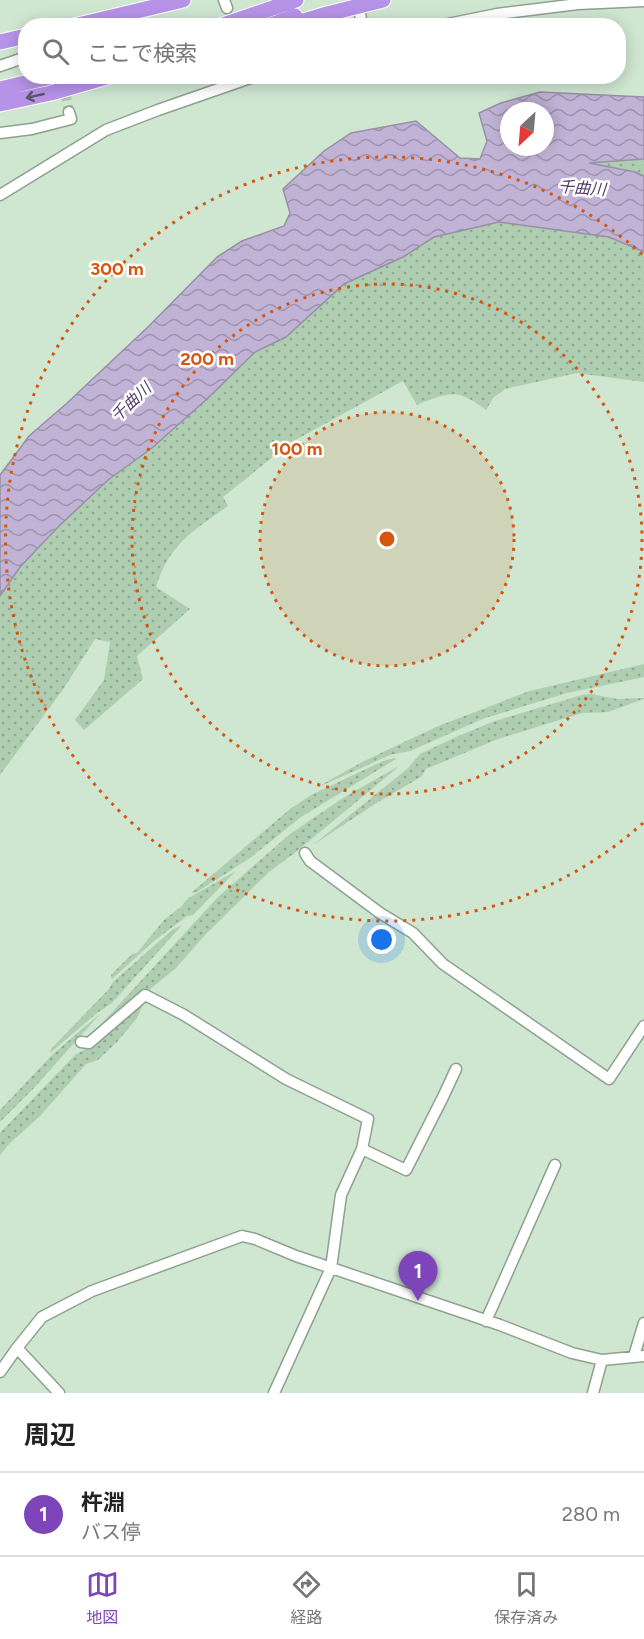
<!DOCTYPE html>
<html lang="ja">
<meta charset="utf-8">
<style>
:root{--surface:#fff;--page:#f6f6f6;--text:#222;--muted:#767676;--line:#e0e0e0;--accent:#7e44ba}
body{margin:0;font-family:Figtree,"Noto Sans JP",sans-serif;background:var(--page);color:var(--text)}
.compass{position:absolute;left:500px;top:102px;width:54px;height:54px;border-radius:50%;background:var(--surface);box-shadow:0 3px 15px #0003;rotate:206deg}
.you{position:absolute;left:382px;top:940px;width:21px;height:21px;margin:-15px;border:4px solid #fff;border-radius:50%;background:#1a73e8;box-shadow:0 0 0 9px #1a73e833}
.badge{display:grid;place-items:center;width:39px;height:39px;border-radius:50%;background:var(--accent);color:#fff;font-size:20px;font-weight:700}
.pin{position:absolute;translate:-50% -50px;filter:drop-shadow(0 2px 3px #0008)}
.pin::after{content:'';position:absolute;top:32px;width:21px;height:18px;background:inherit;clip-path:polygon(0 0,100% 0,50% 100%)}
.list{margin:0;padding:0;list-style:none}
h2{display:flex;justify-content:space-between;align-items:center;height:78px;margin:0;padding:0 24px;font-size:26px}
h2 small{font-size:20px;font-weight:400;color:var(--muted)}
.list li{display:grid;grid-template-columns:39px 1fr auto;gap:18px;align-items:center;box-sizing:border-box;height:84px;padding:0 24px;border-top:2px solid var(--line)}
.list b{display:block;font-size:22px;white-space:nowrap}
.list p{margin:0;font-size:20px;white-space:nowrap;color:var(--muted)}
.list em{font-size:20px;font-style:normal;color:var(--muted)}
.icon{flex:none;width:33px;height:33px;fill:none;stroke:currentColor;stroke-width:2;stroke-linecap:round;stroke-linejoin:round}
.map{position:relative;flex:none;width:644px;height:1393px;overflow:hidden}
.search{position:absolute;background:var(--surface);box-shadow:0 3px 15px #0003;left:18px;right:18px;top:18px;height:66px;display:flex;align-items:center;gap:15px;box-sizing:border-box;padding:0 21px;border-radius:24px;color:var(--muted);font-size:22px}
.sheet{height:162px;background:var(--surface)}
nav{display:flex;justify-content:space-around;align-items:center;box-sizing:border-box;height:84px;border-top:2px solid var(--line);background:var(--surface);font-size:16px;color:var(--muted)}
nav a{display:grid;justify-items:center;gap:3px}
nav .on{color:var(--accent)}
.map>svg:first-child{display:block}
.grass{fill:url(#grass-dots)}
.water{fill:url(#water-waves);stroke:#9790a6;stroke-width:1.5;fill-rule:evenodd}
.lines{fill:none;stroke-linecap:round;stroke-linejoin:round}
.minor-tunnel{stroke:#b0c4b2;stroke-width:10;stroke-dasharray:10 5;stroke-linecap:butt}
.minor-casing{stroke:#8da28e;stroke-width:13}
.highway-casing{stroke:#fff;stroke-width:17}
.minor{stroke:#fff;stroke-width:10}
.highway{stroke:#b793e8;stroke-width:15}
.oneway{stroke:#5b576b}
.ring{fill:none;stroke:#d65610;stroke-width:3;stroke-dasharray:3 6}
.labels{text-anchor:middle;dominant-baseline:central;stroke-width:5;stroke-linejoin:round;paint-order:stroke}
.water-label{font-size:16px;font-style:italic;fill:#54406f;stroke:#fff}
.centre{fill:#d65610;stroke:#fff;stroke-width:3}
.ring-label{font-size:18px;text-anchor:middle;font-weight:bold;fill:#d65610;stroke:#fff;stroke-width:5;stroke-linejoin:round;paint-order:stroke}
</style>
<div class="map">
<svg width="644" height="1393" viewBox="0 0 644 1393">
<defs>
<pattern id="grass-dots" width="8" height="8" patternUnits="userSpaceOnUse" patternTransform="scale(1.5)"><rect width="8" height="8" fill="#aecdb1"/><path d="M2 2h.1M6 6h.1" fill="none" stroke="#8ea891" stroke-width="1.8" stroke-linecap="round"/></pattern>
<pattern id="water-waves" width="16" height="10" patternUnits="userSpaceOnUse" patternTransform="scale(1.5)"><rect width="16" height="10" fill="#c1b3d6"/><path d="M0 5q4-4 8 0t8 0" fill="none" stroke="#9e93ae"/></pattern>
</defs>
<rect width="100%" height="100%" fill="#cfe6d1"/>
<path class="grass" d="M644 159V176L635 172 586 163Z
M499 221 609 237 644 252V382L577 373 505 389 493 398 486 410C457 388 450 392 417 405L403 381 290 443 223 497 228 506C194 530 169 544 156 587L190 609 137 656 143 679 84 730 75 720 104 680 110 642 95 639 64 688 0 775V596L20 567 58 527 108 480 152 448 208 398 255 352 286 337 344 284 403 257 434 237Z
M644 664V677L567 693 485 718 410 751 390 755 314 789 364 761 436 727 511 698 530 691Z
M591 694 617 699 644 698V699L608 712 582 713 498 739 426 769 421 777 378 802 313 845 407 769 420 754 456 737 495 721 582 695Z
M395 758 396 759 301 817 250 858 197 892 191 893 290 809 311 795 383 761Z
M397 767V768L297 851 268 873 205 935 176 968 94 1035 93 1033 218 897 290 834 343 798Z
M236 871 193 915 187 916 154 941 112 979 111 975 132 954 137 953 164 920 182 906 187 899Z
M182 925 112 1003 97 1013 50 1053 51 1049 109 989 113 982 172 930Z
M145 1000 137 1018 117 1042 98 1060 86 1064 40 1116 9 1144 0 1155V1133L75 1055C101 1041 123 1019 145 1000Z
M101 1013 34 1088 0 1122V1110L53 1054Z"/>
<path class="water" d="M540 92 644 97V159L589 163 635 172 644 176V252L609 237 499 222 434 237 403 257 344 284 286 337 255 352 208 398 152 448 108 480 58 527 20 567 0 596V475L29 436 66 404 149 326 217 257 242 241 284 226 290 213 283 189 324 151 351 133 416 121 460 158 480 159 487 141 479 113 501 103ZM509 111H545V147H509Z"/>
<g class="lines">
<path class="minor-tunnel" d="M62 76 69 112"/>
<defs>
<path id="minor" d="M224 0 227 8
M360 13 362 26
M438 26 497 14 578 4 644 1
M0 66 26 57
M0 133 32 129 71 119 69 112
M0 195 106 130 158 110 256 76
M305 853 310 861 380 913 413 933 443 964 609 1079 644 1026
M81 1042 89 1043 145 995 184 1015 286 1079 368 1119 362 1149 341 1195 331 1268 274 1393
M362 1149 406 1170 443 1097 456 1069
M486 1321 555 1165
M17 1348 59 1393
M634 1356 644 1323
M0 1372 17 1348 42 1317 92 1291 242 1236 255 1239 296 1256 500 1325 572 1353 602 1360 644 1356
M593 1393 602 1360"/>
<path id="highway" d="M74 26 183 0
M220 26 296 0
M268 26 295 16
M287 26 327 14 383 0
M0 42 26 36
M0 89 54 76
M0 104 51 93 110 76"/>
</defs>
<use href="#minor" class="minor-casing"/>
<use href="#highway" class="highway-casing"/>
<use href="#minor" class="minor"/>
<use href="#highway" class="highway"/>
</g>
<defs><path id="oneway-shaft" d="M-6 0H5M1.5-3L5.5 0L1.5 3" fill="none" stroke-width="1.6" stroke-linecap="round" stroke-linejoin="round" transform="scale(1.5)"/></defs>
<use class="oneway" href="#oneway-shaft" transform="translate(35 96) rotate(167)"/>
<circle cx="387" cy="539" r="127" fill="#d65610" fill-opacity=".12"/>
<g class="ring">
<circle cx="387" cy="539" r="127"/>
<circle cx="387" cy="539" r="255"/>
<path d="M643 823A382 382 0 1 1 643 255"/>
</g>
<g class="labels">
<g class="water-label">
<text transform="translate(582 188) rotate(4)">千曲川</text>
<text transform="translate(131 402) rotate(-43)">千曲川</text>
</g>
</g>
<circle cx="387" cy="539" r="9" class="centre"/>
<g class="ring-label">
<text x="117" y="275">300 m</text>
<text x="207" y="365">200 m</text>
<text x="297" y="455">100 m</text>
</g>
</svg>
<svg class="compass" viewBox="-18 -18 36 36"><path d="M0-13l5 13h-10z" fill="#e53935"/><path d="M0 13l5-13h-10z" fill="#767676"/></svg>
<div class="you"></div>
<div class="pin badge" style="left:418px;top:1301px">1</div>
<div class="search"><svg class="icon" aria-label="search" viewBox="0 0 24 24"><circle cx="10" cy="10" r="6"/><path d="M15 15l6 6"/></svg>ここで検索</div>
</div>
<section class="sheet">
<h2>周辺<small></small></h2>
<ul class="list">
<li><span class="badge">1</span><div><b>杵淵</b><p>バス停</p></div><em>280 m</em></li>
</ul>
</section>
<nav>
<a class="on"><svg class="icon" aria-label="map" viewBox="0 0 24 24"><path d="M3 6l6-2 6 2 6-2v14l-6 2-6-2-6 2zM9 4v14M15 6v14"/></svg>地図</a>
<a><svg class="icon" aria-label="directions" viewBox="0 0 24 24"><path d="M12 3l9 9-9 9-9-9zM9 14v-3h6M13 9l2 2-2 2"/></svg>経路</a>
<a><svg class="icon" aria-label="saved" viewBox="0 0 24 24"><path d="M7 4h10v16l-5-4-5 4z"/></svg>保存済み</a>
</nav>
